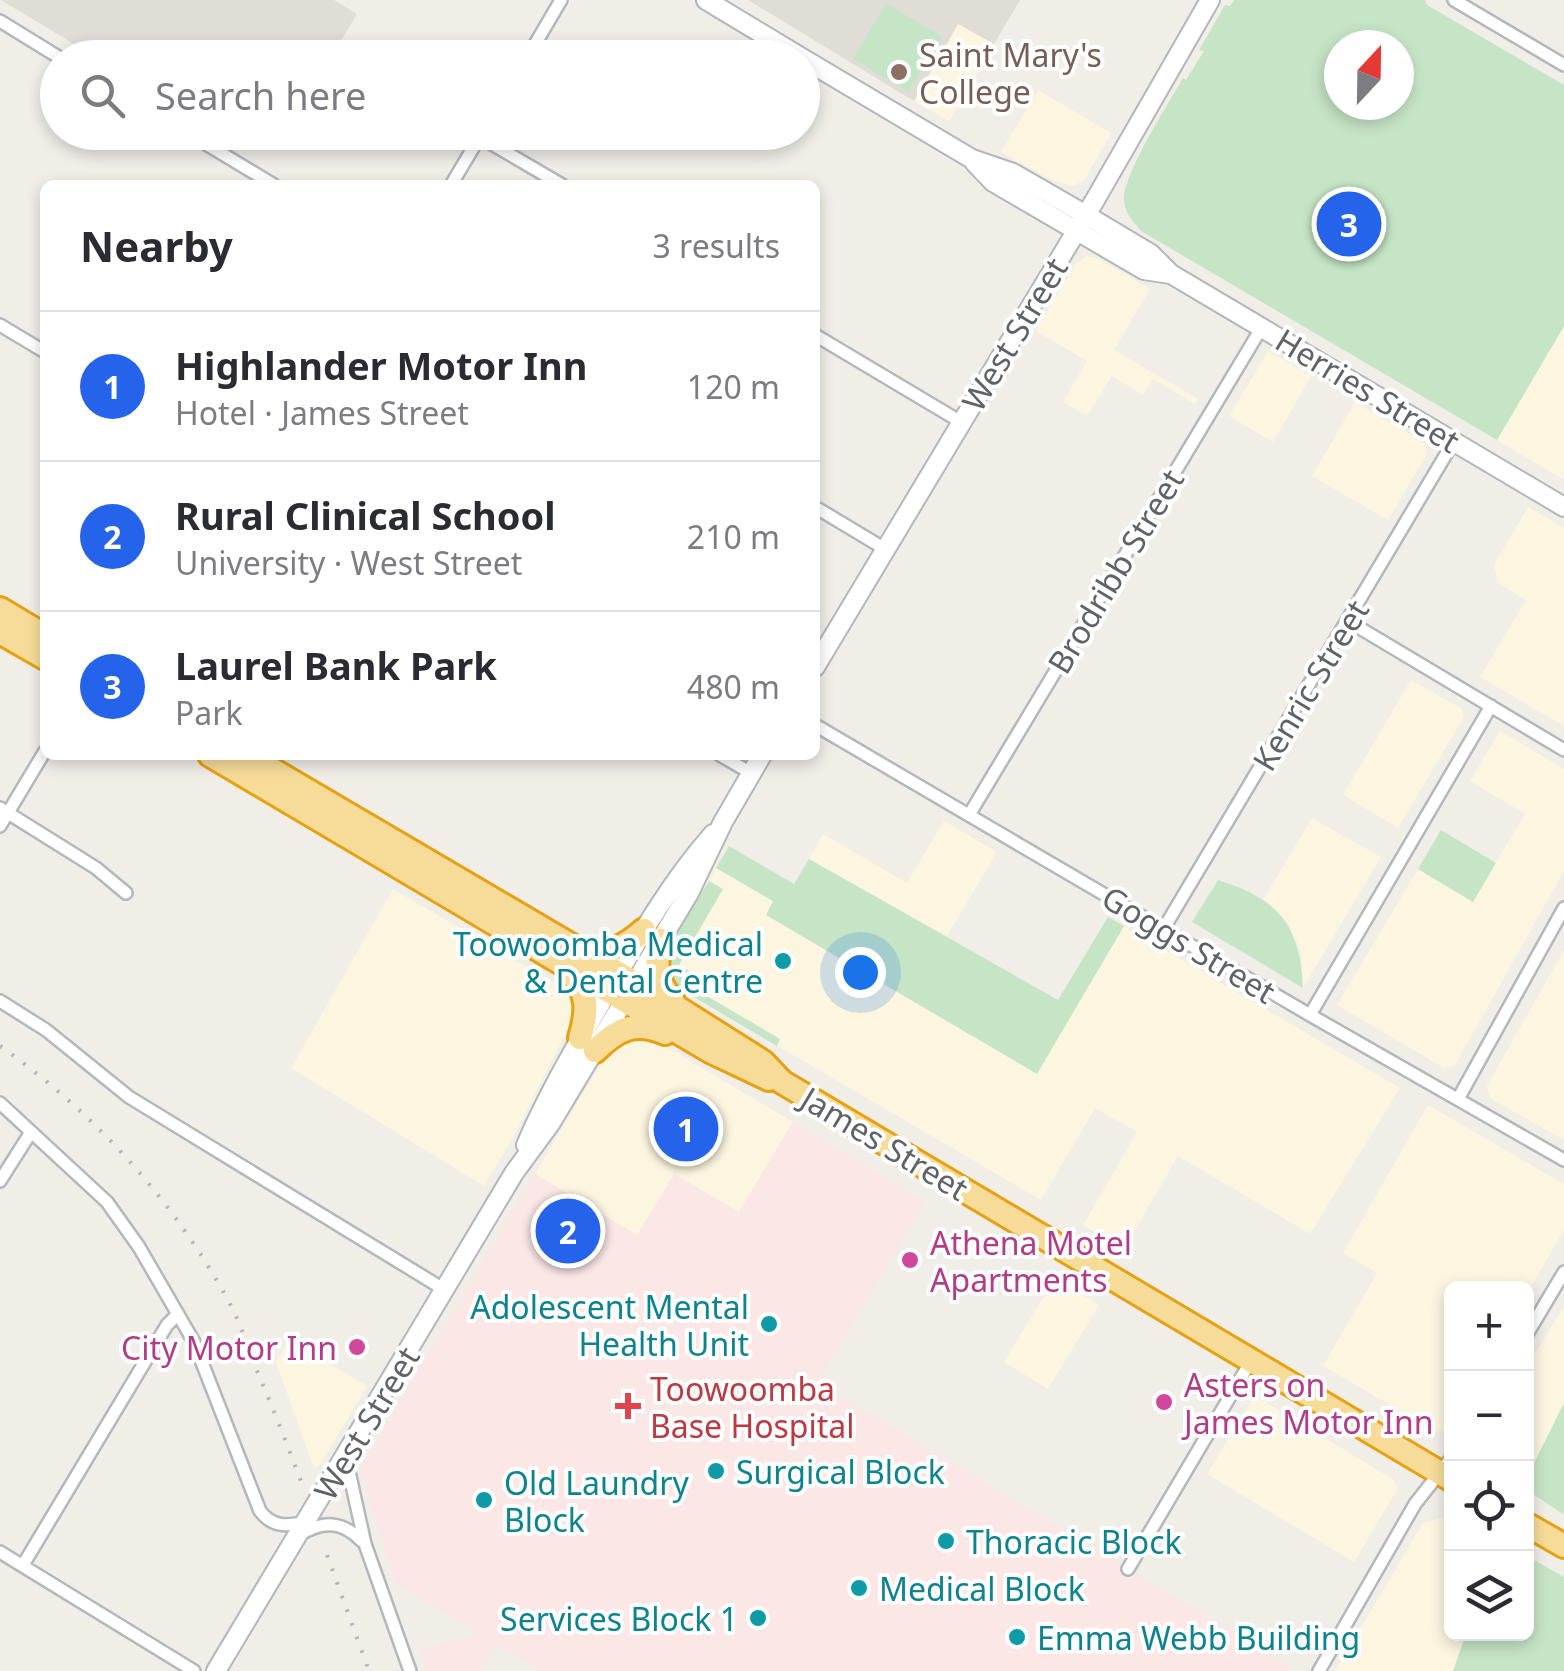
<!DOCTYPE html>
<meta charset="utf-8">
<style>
:root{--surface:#fff;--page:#f7f7f7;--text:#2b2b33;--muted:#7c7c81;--line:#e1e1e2;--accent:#2563eb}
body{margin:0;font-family:"Noto Sans",sans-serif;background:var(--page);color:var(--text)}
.controls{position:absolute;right:30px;bottom:30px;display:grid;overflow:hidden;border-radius:15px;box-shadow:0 5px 15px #0003}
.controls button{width:90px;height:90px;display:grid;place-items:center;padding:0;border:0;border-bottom:2px solid var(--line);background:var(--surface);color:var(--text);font:50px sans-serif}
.compass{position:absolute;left:1324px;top:30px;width:90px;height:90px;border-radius:50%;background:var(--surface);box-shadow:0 5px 15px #0003;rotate:22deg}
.you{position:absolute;left:860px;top:972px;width:35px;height:35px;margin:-25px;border:8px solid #fff;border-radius:50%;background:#1a73e8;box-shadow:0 0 0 15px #1a73e833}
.badge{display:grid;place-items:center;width:65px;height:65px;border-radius:50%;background:var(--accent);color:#fff;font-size:32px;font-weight:700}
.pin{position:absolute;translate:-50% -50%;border:5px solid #fff;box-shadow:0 2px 10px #0006}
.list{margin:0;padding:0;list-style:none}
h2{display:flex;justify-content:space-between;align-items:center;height:130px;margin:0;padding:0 40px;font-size:42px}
h2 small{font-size:32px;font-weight:400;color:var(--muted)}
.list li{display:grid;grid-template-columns:65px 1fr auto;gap:30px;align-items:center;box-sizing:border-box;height:150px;padding:0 40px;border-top:2px solid var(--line)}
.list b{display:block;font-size:38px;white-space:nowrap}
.list p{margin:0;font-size:32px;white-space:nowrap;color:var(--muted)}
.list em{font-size:32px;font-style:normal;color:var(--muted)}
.icon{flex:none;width:55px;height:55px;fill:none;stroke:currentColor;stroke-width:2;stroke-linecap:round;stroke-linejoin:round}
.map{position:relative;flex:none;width:1564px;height:1671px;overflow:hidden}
.search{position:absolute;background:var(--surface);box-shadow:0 5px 15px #0003;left:40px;top:40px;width:780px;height:110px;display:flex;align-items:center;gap:25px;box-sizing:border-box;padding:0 35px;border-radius:55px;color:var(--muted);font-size:38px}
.panel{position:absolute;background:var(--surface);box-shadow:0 5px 15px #0003;left:40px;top:180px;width:780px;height:580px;border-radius:15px}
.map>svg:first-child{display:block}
.commercial{fill:#fcf5e0}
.education{fill:#dfddd6}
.medical{fill:#fae7e6}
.green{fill:#c6e5c6;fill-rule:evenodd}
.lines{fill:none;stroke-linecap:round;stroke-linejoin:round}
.street-casing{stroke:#b4b7bb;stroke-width:16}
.secondary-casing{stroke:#b3b6bb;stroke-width:22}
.highway-casing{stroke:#e7a010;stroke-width:28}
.street{stroke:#fff;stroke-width:11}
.secondary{stroke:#fff;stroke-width:18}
.highway{stroke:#f6dc98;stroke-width:22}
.rail{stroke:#b5b6b6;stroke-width:4;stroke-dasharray:2.5 12;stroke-linecap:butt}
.education-dot{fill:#8d6e63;stroke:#fff;stroke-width:4}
.culture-dot{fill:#0f9aa8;stroke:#fff;stroke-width:4}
.hotel-dot{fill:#d1479c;stroke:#fff;stroke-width:4}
.health-dot{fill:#e0444e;stroke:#fff;stroke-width:4}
.labels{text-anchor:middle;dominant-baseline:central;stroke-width:8;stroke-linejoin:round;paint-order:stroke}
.education-label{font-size:32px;fill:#785e54;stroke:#fff;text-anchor:start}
.street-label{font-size:32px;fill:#5f6266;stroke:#fff}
.culture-label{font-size:32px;fill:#0d838f;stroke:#fff;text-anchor:start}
.hotel-label{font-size:32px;fill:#b23c85;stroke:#fff;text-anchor:start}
.health-label{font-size:32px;fill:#be3a42;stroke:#fff;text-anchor:start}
</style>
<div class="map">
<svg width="1564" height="1671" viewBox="0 0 1564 1671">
<rect width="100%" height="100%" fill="#f0eee7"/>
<path class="commercial" d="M959 23 994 44 949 121 914 101Z
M1038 90 1111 133 1085 179 1074 186 1056 182 1001 152Z
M1086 256 1098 258 1150 289 1114 350 1198 399 1195 404 1153 379 1143 395 1112 376 1087 416 1063 402 1087 361 1036 331 1076 264Z
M1564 327V480L1497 440Z
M1268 351 1311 376 1273 442 1229 416Z
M1355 402 1424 443 1427 454 1388 520 1312 476Z
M1528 507 1564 528V726L1480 677 1526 600 1498 583 1494 565Z
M1411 680 1462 709 1464 717 1398 828 1343 795Z
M1500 731 1564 769V871L1455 1065 1444 1068 1337 1005 1418 869 1473 902 1507 844 1525 814 1470 781Z
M1312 818 1381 857 1303 988 1301 951 1287 922 1263 900Z
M944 821 997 852 947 936 809 859 823 834 907 883Z
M716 868 774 902 767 915 1037 1073 1124 926 1400 1088 1310 1234 1178 1156 1124 1249 1083 1225 1137 1132 1095 1108 1041 1200 682 990 673 981 672 948Z
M393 889 566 990 574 1004 573 1019 515 1134 484 1186 291 1068Z
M1564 950V1140L1490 1098 1487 1086Z
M633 1038 660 1043 793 1122 739 1212 637 1235 535 1174 606 1054 616 1044Z
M1428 1105 1564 1184V1229L1527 1294 1526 1288H1452L1451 1422 1447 1429 1436 1432 1323 1366 1377 1273 1343 1253Z
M1055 1278 1099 1305 1048 1389 1004 1362Z
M1564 1306V1403L1527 1479 1526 1368Z
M286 1345 311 1360 315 1355 367 1386 320 1465 314 1469 276 1362Z
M1259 1398 1394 1480 1397 1490 1354 1562 1207 1474 1252 1400Z
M1451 1515 1452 1634H1466L1453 1671H1335L1423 1523Z"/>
<path class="education" d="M1 0H334L357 14 331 57 97 58Z
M748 0H1020L994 44 958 24 914 101Z"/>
<path class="medical" d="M793 1122 925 1202 817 1382 1291 1667 1289 1671H542L498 1644 480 1671H426L419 1650 480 1634 396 1583 360 1470 535 1174 637 1235 674 1174 739 1212Z"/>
<path class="green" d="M1234 0H1425L1427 5 1564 85V326L1497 440 1141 231C1132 221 1123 211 1124 197 1126 170 1168 104 1183 78L1186 80 1204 51 1199 50 1225 5 1230 6ZM1339 45H1399V105H1339Z
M886 3 942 37 908 92 853 59Z
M1441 830 1496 863 1473 902 1418 869Z
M729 846 794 884 809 859 1058 1000 1108 917 1124 926 1037 1074 766 915 773 901 716 868Z
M1218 880C1279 899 1300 925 1303 988L1192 922Z
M709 881 723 889 679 965 691 972 685 983 780 1039 777 1046 682 990C649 959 691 911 709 881Z
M1564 1403V1515L1527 1490 1526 1479Z
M1527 1556 1564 1577V1671H1453L1466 1634H1526Z"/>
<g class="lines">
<defs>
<path id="street" d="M1454 0 1564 65
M0 21 60 58
M527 58 561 0
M186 132 274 185
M480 137 562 185
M451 185 482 133
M0 325 45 352
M815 335 961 422
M815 507 885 549
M1348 621 1564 750
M815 725 1310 1015 1564 1160
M720 755 751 773
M0 808 96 868 126 893
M969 815 1262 327
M0 826 45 751
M1164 928 1454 441
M0 1001 46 1030 129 1097 445 1290
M1310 1015 1491 706
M1458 1099 1564 908
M0 1103 107 1202 139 1247 194 1342 260 1511C273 1528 287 1526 307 1522
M0 1181 31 1132
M1526 1336 1564 1272
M346 1458 365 1544 410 1671
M299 1535C324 1520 342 1521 362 1541
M0 1552 194 1671
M23 1565 167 1325 178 1314
M1128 1569 1251 1361
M1319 1671 1415 1504 1452 1457"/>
<path id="secondary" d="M706 0 802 58
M802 58 972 159 1013 173 1086 215 1151 254 1171 274 1564 507
M974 162 993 182 1144 270 1170 274
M815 667 1095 200 1210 0
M526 1145C547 1096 575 1048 602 1001 636 943 668 885 713 834
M216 1671 514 1173 550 1124 689 893 723 822 762 755"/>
<path id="highway" d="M0 609 45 636
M0 632 45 658
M210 755 710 1051 769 1079
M247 755 681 1010 763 1062 782 1082 1452 1480
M661 940C655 964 655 981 673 1001
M584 950C609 955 625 947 644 930
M570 972C589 994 588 1011 580 1038
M595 1051C617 1029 635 1020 665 1033
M1526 1524 1564 1546"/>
</defs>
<use href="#street" class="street-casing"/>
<use href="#secondary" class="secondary-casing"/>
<use href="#highway" class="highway-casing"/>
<use href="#street" class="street"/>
<use href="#secondary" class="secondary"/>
<use href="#highway" class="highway"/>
<path class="rail" d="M0 1046C94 1112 174 1201 229 1302 240 1322 247 1345 255 1366 272 1406 288 1446 303 1487
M327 1555 369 1671"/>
</g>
<circle class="education-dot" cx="899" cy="72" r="10"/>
<g class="culture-dot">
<circle cx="783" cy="961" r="10"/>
<circle cx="769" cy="1324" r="10"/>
<circle cx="716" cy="1471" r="10"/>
<circle cx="484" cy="1500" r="10"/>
<circle cx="946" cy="1541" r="10"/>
<circle cx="859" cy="1588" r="10"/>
<circle cx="758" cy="1618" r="10"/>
<circle cx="1017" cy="1637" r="10"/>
</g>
<g class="hotel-dot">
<circle cx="910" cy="1260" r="10"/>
<circle cx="357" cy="1347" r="10"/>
<circle cx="1164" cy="1402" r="10"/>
</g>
<path class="health-dot" d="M623 1391h10v10h10v10h-10v10h-10v-10h-10v-10h10z"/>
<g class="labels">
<g class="education-label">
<text x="919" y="54">Saint Mary's<tspan x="919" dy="37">College</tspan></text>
</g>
<g class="street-label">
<text transform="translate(1014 334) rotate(-59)">West Street</text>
<text transform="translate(1368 390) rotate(31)">Herries Street</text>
<text transform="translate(1115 571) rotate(-59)">Brodribb Street</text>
<text transform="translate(1310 685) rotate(-59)">Kenric Street</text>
<text transform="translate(1189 944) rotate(31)">Goggs Street</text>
<text transform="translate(885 1143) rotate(31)">James Street</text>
<text transform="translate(366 1423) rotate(-59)">West Street</text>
</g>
<g class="culture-label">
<text x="763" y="943" text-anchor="end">Toowoomba Medical<tspan x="763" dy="37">&amp; Dental Centre</tspan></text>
<text x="749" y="1306" text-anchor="end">Adolescent Mental<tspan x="749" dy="37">Health Unit</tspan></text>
<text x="736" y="1471">Surgical Block</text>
<text x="504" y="1482">Old Laundry<tspan x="504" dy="37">Block</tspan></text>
<text x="966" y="1541">Thoracic Block</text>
<text x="879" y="1588">Medical Block</text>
<text x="738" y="1618" text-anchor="end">Services Block 1</text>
<text x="1037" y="1637">Emma Webb Building</text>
</g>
<g class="hotel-label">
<text x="930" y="1242">Athena Motel<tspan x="930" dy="37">Apartments</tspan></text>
<text x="337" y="1347" text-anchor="end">City Motor Inn</text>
<text x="1184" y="1384">Asters on<tspan x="1184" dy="37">James Motor Inn</tspan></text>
</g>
<g class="health-label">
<text x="650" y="1388">Toowoomba<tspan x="650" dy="37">Base Hospital</tspan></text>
</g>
</g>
</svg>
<div class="controls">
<button>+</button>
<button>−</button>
<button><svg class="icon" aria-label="locate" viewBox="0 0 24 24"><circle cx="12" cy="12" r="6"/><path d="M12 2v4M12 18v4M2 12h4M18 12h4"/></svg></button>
<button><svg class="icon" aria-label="layers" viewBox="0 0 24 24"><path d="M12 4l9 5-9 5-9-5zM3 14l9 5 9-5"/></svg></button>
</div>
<svg class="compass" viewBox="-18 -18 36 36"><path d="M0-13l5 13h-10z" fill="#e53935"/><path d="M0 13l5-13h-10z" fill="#7c7c81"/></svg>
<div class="you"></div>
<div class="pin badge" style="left:686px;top:1129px">1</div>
<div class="pin badge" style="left:568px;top:1231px">2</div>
<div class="pin badge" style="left:1349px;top:224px">3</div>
<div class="search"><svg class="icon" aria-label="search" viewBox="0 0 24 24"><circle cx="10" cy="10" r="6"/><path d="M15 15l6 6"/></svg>Search here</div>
<section class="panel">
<h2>Nearby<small>3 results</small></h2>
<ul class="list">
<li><span class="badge">1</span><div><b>Highlander Motor Inn</b><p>Hotel · James Street</p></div><em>120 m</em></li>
<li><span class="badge">2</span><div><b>Rural Clinical School</b><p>University · West Street</p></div><em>210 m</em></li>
<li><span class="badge">3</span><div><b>Laurel Bank Park</b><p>Park</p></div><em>480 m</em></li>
</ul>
</section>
</div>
